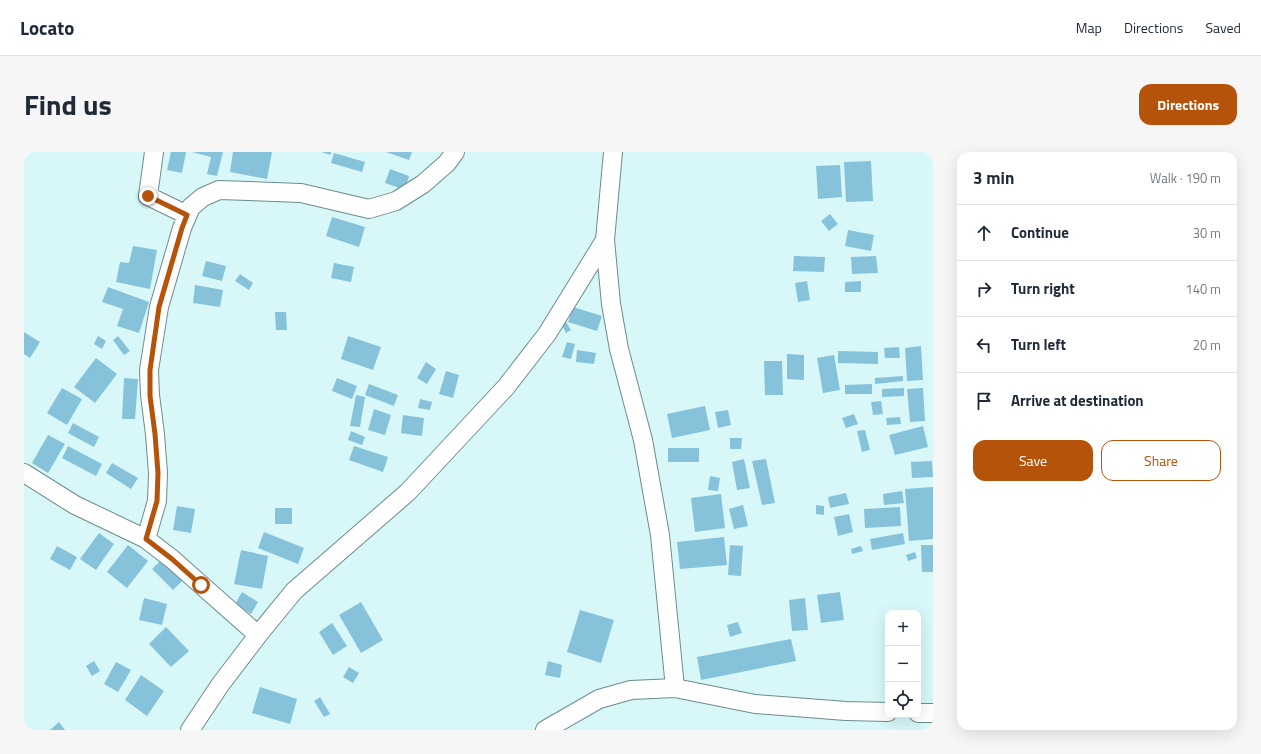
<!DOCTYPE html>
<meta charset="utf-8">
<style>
:root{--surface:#fff;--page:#f6f6f7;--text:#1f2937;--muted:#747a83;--line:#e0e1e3;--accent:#b45309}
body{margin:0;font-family:"Titillium Web",sans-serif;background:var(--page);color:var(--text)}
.controls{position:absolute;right:12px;bottom:12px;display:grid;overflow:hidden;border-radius:8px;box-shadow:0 4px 16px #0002}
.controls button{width:36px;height:36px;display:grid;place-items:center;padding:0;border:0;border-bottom:1px solid var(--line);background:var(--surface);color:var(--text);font:20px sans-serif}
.stop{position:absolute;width:12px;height:12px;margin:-9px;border:3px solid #b45309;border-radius:50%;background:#fff}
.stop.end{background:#b45309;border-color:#fff;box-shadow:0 1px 4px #0008}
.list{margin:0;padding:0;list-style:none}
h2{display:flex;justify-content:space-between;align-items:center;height:52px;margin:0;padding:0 16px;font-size:17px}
h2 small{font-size:13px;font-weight:400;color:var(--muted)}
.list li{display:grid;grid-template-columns:26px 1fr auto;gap:12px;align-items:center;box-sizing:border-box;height:56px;padding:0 16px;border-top:1px solid var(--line)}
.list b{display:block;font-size:15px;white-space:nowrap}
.list em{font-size:13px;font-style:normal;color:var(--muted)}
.actions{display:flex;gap:8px;padding:12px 16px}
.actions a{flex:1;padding:9px 0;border:1px solid var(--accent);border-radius:12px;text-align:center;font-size:14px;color:var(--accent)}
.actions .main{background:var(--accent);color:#fff}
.icon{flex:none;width:22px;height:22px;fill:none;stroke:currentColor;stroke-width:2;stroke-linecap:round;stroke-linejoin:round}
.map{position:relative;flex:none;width:909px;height:578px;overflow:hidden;border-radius:12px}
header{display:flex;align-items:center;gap:24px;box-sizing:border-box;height:56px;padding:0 20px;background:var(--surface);border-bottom:1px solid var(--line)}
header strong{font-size:19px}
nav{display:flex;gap:22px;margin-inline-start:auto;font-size:14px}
.intro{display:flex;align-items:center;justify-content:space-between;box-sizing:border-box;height:96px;padding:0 24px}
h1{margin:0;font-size:28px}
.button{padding:10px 18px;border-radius:12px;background:var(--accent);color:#fff;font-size:14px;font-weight:700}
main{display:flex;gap:24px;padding:0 24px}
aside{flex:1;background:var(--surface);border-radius:12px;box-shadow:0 4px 16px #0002}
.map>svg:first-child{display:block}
.building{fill:#86c3db}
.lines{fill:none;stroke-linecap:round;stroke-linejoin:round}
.street-casing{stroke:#6e8b8c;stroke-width:20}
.street{stroke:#fff;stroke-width:18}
.route{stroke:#b45309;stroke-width:5}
</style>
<header>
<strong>Locato</strong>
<nav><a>Map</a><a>Directions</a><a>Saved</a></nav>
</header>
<div class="intro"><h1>Find us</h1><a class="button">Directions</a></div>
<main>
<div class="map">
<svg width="909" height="578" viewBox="0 0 909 578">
<rect width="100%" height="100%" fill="#d7f7f9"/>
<path class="building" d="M147 0H162L158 21 143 18Z
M168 0H199L193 24 183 22 187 5Z
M209 0H248L243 27 206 20Z
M297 0H307V3Z
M362 0H388L385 8Z
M310 1 341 10 338 20 307 11Z
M847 9 849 49 822 50 820 10Z
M816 13 818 45 794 47 792 14Z
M366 17 385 24 381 38 361 31Z
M806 62 814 72 805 79 797 69Z
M308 65 341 75 335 95 302 84Z
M824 78 850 83 847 99 821 94Z
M109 94 133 98 126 137 92 130 96 110 105 111Z
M770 104 801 105 800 120 769 119Z
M852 104 854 121 828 122 827 105Z
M182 109 202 114 198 129 178 124Z
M310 111 330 115 327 130 307 126Z
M216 122 229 131 225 138 211 129Z
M783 129 786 148 774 150 771 131Z
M837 129V140H821V130Z
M171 133 199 138 196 155 169 151Z
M84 135 125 150 115 181 93 174 99 157 78 150Z
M549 155 578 164 573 179 544 170Z
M251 160H262L263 178H252Z
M542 170 547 178 542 181 538 173Z
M0 180 16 190 6 206 0 202Z
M74 184 82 189 78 197 70 192Z
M94 184 106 199 100 203 89 188Z
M324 184 357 195 349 218 317 207Z
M543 190 551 192 547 207 538 205Z
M897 194 899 228 883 229 881 196Z
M875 195 876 206H861L860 196Z
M553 198 572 201 570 212 552 210Z
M814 199 854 200V212L814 211Z
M763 202 780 203V228L763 227Z
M810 203 816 238 799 241 793 206Z
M72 206 93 222 71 251 50 235Z
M740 209H758L759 243H741Z
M402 210 412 217 403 232 393 226Z
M422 219 435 223 429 246 415 242Z
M879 224V229L851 232V226Z
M100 226 114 227 111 267H98Z
M313 226 333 234 328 247 308 239Z
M345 232 374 243 370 254 341 243Z
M848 232V242H821V233Z
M38 236 58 247 43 273 23 261Z
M880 236V244L858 245V237Z
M899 236 901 269 886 270 883 237Z
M332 243 341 245 336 275 326 274Z
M396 247 408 250 406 258 394 256Z
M857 249 859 262 849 263 847 250Z
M681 254 686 278 648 286 643 262Z
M350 257 367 263 361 283 344 278Z
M704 258 707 273 694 276 691 260Z
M830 262 834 272 822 276 818 266Z
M379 263 400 266 398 284 377 281Z
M876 265 877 272 863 273 862 266Z
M49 271 75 285 70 295 44 281Z
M899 274 904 295 871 303 865 283Z
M841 278 846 298 838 300 833 279Z
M327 279 341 285 338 293 324 288Z
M24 283 41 292 24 321 8 311Z
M706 286H718L717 297H706Z
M44 294 78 312 72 324 38 306Z
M330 294 364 305 359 320 325 308Z
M644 296H675V310H644Z
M720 307 726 336 713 338 708 310Z
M742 307 751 351 738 353 728 309Z
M908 309 909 325 888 326 887 310Z
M88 311 114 326 107 337 82 321Z
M686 324 696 326 694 339 684 338Z
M909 335V387L885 389 881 337Z
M878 339 880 351 860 353 859 342Z
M822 341 825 352 806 356 804 345Z
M697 342 701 376 671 380 667 346Z
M719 353 724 374 710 377 705 357Z
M792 353 800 354V363L792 362Z
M153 354 171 357 167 381 149 378Z
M876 355 877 374 841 376 840 357Z
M251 356H268V372H251Z
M825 362 829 380 814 384 810 365Z
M240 380 280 396 274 412 234 396Z
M75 381 90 392 72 418 56 407Z
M879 381 881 392 848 398 846 387Z
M700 385 703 413 656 417 653 390Z
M104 393 124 409 103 436 83 420Z
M706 393 719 394 717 424 704 423Z
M897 393H909V420H898Z
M33 394 53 405 46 418 26 407Z
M837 394 839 399 828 402 827 397Z
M217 398 244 404 238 437 210 432Z
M891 400 893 406 884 409 882 403Z
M137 408 158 429 149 438 128 417Z
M218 440 234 450 227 462 211 452Z
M816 440 820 468 797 471 793 443Z
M120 446 143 452 138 473 115 468Z
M781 446 784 478 768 479 765 448Z
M337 450 359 488 337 501 315 463Z
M556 458 590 468 577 511 543 500Z
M714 470 718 481 706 485 703 473Z
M308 471 323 494 309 503 295 480Z
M142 475 165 499 147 515 125 492Z
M767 487 772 509 677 528 673 505Z
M70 509 76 519 68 524 62 514Z
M524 509 538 513 536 526 521 523Z
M92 510 107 518 94 540 80 532Z
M325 515 335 521 329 531 319 525Z
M117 523 140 539 123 564 101 548Z
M236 535 273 547 266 572 228 561Z
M296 545 306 562 300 565 290 549Z
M35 570 41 578H26Z"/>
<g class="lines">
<defs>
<path id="street" d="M130 0 124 44 163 63
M589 0 581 88 587 152 595 197 619 288 636 383 651 536
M0 321 51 353 122 387
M234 483 148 407 122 387 133 349 134 321 131 282 126 243 125 218 135 155 158 76 167 55 179 45 195 38 277 41 345 57 372 49 399 32 423 11 431 0
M894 561H909
M166 578 196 533 234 483 270 439 384 340 482 235 523 182 581 88
M521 578 575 547 607 538 651 536 731 552 822 559 864 560"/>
</defs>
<use href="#street" class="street-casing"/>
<use href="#street" class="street"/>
</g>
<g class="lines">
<path class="route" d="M124 44 163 63 158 76 135 155 126 218V244L131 282 134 321 133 349 122 387 148 407 177 433"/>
</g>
</svg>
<div class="controls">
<button>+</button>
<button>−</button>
<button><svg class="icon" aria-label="locate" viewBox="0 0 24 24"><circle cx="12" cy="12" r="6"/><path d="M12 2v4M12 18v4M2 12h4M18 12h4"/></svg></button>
</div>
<div class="stop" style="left:177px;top:433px"></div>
<div class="stop end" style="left:124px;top:44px"></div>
</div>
<aside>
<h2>3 min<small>Walk · 190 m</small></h2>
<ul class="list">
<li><svg class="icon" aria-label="ahead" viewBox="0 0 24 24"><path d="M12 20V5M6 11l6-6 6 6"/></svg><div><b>Continue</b></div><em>30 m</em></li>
<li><svg class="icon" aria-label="right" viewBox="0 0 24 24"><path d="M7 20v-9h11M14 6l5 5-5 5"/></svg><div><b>Turn right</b></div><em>140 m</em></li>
<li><svg class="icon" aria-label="left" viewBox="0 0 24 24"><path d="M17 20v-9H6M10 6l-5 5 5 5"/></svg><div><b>Turn left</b></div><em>20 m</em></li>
<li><svg class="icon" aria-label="arrive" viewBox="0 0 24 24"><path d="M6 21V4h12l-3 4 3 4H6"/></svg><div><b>Arrive at destination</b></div></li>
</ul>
<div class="actions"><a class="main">Save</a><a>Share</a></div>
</aside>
</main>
